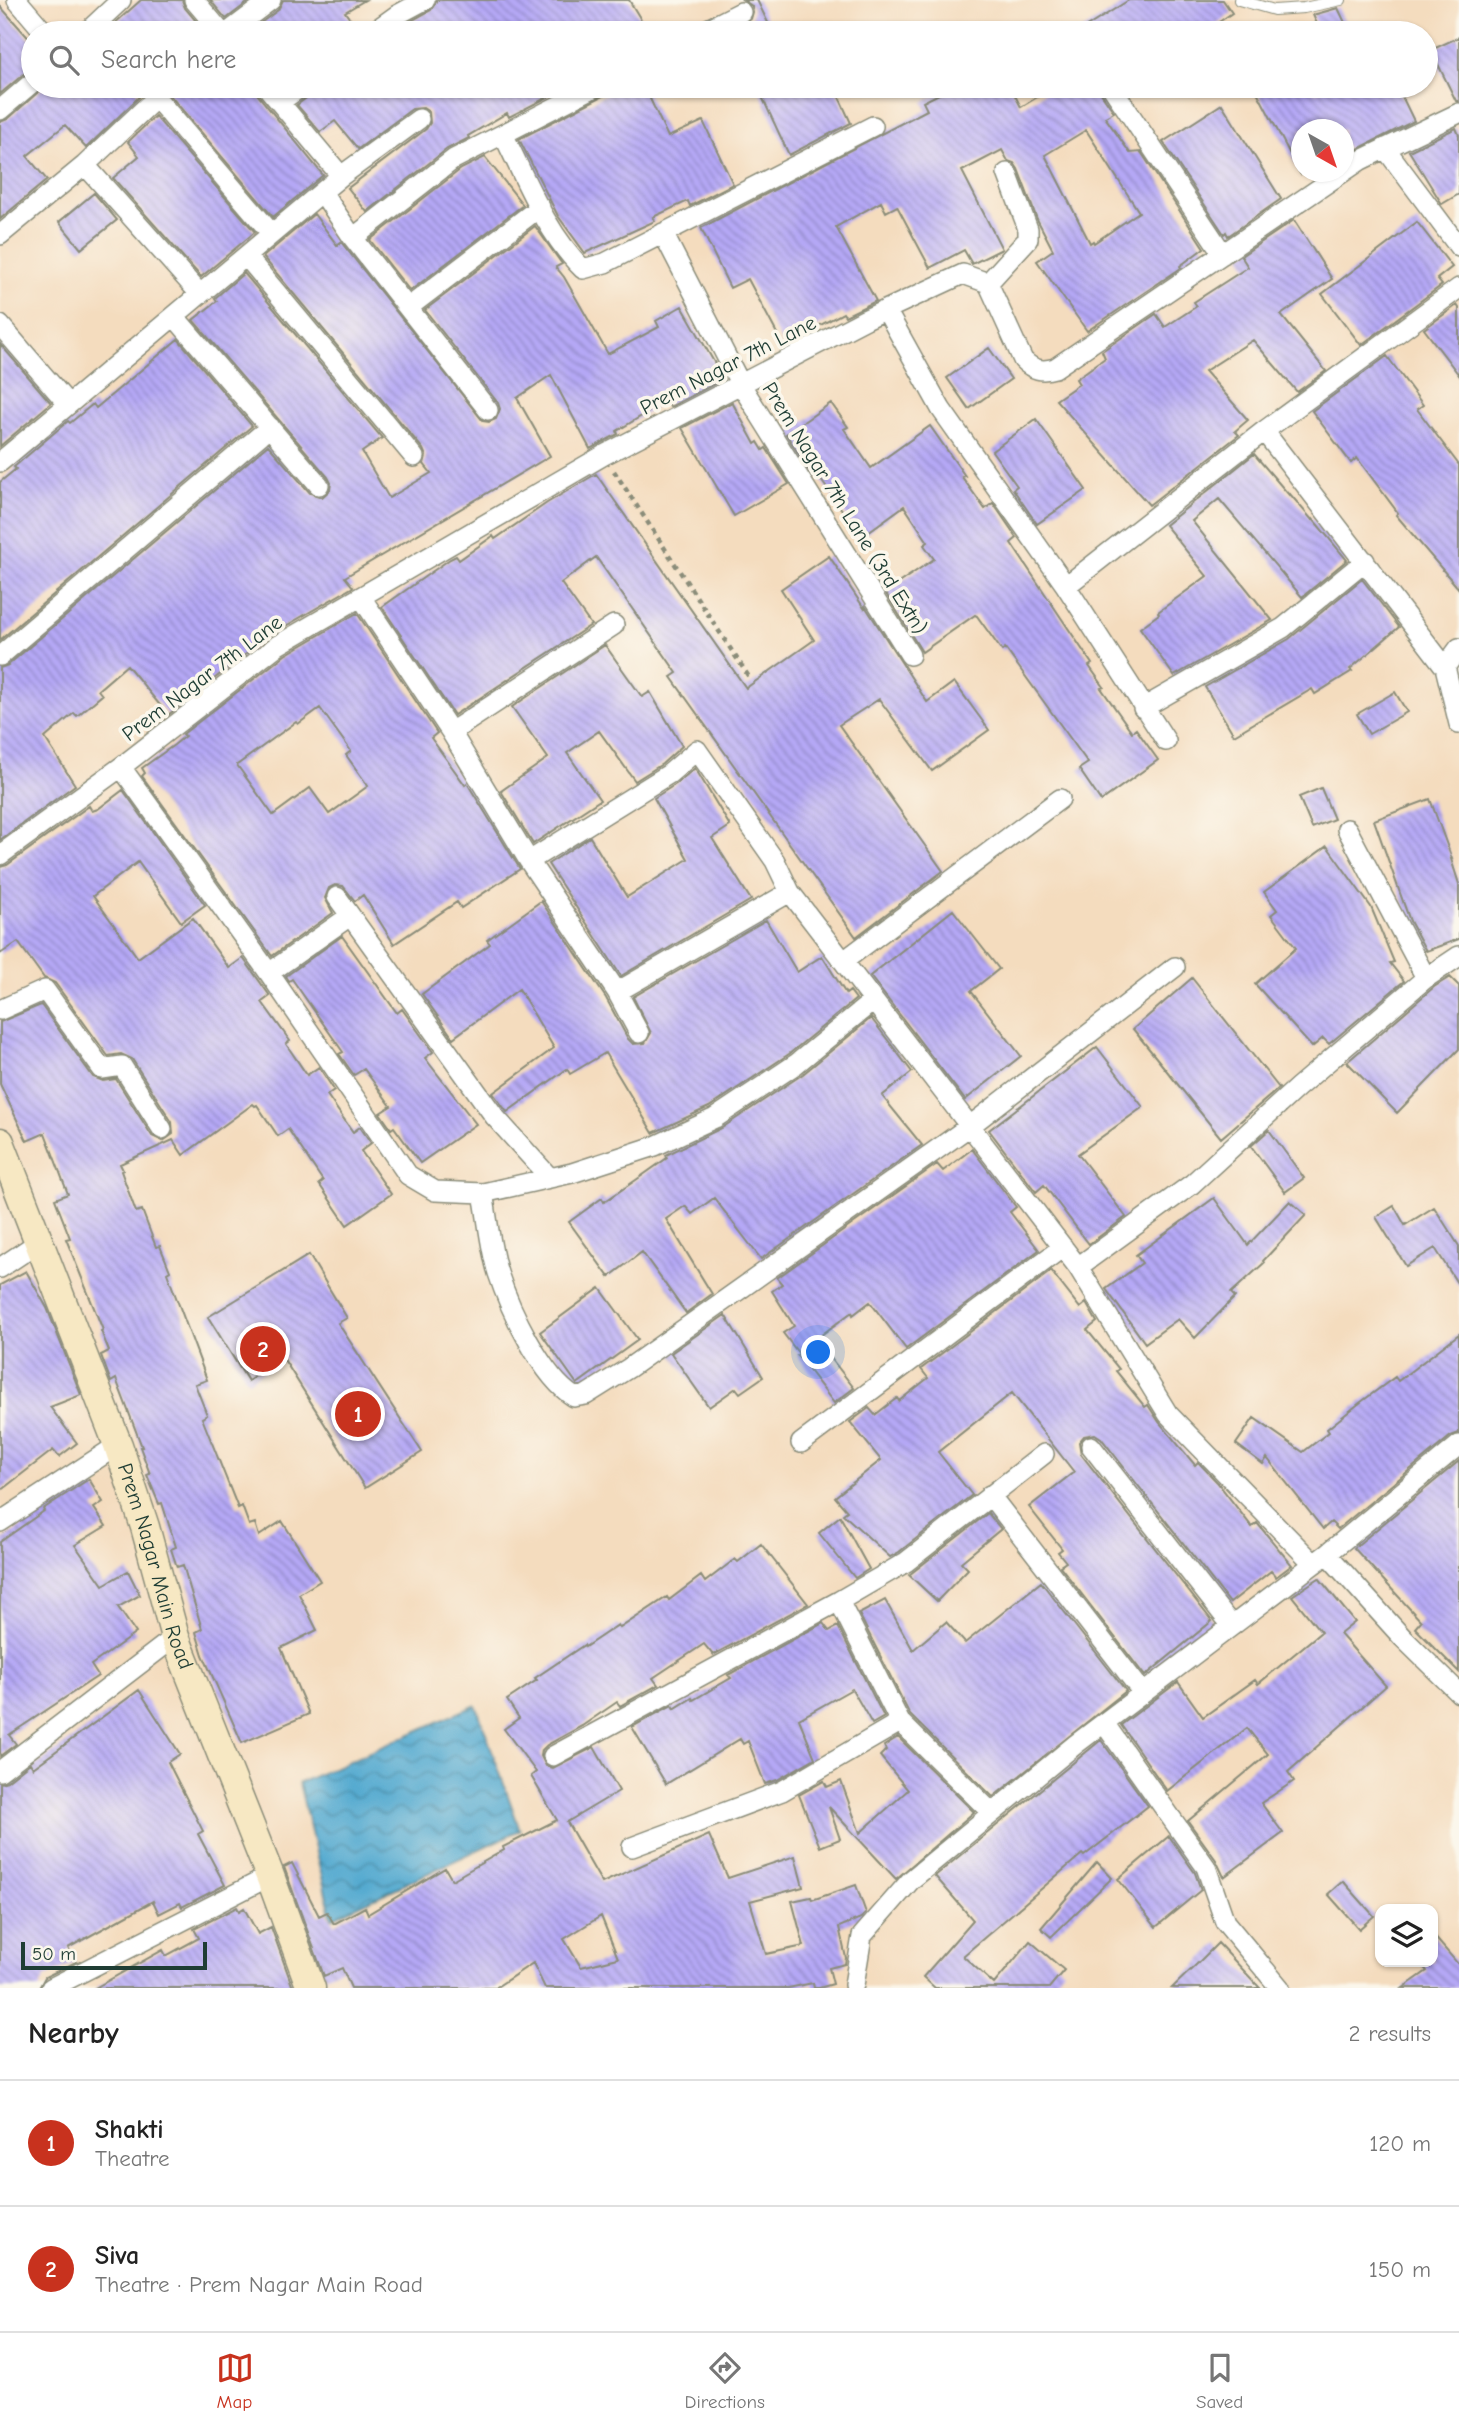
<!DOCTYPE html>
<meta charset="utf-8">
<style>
:root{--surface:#fff;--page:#f2f2f2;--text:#222;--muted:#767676;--line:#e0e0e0;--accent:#c8321e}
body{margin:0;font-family:"Comic Neue",sans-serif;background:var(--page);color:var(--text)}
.controls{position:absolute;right:21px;bottom:21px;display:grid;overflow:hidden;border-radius:14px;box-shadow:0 2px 5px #0004}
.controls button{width:63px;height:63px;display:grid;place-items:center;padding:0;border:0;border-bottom:2px solid var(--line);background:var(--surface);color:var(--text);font:35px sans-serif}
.compass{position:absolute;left:1291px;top:119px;width:63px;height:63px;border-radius:50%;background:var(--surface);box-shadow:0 2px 5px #0004;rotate:140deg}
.scale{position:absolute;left:21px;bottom:18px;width:186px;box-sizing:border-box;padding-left:7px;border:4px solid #1f3d34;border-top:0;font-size:19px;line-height:24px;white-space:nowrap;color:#1f3d34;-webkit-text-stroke:5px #fbf7ec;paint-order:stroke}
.you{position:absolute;left:819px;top:1353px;width:24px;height:24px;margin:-18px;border:5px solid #fff;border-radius:50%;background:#1a73e8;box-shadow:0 0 0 10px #1a73e833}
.badge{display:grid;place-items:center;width:46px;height:46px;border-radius:50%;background:var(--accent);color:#fff;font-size:23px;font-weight:700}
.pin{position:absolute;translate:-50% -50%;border:4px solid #fff;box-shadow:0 2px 7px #0006}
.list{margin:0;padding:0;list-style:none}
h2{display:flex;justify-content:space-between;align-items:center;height:91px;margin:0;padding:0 28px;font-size:30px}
h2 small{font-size:23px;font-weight:400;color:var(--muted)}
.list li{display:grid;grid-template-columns:46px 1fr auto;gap:21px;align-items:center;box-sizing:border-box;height:126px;padding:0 28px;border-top:2px solid var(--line)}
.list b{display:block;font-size:26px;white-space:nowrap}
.list p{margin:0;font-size:23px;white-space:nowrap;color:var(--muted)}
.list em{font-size:23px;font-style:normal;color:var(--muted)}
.icon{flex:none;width:38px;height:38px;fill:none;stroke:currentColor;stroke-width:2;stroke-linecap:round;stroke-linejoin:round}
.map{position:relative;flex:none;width:1459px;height:1988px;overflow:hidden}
.search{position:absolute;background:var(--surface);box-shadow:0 2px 5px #0004;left:21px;right:21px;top:21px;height:77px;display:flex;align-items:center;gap:18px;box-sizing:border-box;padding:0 24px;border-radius:38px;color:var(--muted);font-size:26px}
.sheet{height:343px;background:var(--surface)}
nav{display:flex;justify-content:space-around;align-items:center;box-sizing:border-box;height:98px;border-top:2px solid var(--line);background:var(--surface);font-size:19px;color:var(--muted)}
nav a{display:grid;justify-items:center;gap:4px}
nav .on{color:var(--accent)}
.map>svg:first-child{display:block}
.water{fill:url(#water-waves);stroke:#3a7482;stroke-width:2}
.building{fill:url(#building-back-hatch);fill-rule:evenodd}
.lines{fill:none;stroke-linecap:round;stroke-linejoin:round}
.lane-casing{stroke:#8a8c79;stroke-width:12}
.street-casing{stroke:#8a8c79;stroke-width:22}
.secondary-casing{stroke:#8a8c79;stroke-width:31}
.path{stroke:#8a8c79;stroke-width:4.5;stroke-dasharray:5 5;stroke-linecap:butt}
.lane{stroke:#fff;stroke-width:10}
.street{stroke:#fff;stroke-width:19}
.secondary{stroke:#f7e8c3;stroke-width:28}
.labels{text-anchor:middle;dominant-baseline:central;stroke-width:7;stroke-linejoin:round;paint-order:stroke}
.street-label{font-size:21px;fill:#1f3d34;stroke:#fbf7ec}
</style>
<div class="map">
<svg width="1459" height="1988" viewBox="0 0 1459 1988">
<defs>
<pattern id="water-waves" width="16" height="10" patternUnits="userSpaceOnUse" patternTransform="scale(1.75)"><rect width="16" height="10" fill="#54aad0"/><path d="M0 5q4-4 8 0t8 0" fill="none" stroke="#458caa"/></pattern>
<pattern id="building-back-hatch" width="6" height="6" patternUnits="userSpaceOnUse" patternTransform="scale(1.75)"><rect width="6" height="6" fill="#b5a8f6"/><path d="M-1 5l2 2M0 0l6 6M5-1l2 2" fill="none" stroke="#938ac8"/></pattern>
</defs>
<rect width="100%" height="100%" fill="#fbf7ec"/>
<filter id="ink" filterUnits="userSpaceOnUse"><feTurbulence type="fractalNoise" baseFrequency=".0143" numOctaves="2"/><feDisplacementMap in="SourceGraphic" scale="14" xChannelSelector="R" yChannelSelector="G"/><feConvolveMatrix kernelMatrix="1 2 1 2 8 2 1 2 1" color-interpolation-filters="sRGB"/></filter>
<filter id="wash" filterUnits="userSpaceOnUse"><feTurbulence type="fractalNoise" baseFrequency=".00686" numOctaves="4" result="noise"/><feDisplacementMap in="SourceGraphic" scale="28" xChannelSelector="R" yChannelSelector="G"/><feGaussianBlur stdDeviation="1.57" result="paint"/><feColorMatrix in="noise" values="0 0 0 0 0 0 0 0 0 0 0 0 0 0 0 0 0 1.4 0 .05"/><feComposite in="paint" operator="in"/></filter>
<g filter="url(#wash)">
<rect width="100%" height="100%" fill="#f4dcbe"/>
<path class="water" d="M476 1705 520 1830 332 1918 299 1783Z"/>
<g id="blocks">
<path class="building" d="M141 0H182L185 8 206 33H104Z
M210 0H251L226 19Z
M283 0H365L345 12 360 33H247L278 10Z
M437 0H629L649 33H410L406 24 431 10Z
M743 0H757L773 33H748L744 24 751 19 753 12 752 6Z
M1129 0H1223L1232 13 1203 33H1077Z
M0 6 33 43V70L25 73 0 94Z
M1338 8 1350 33H1321L1313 15Z
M1459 37V101H1456L1431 50Z
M45 86H134L139 97 86 148 65 125 27 156 47 180 0 219V122L8 119Z
M162 86H254L257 94 323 175 273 217Z
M314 86H542L548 97 509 117 507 113 468 136 469 138 447 149 367 212 348 188 426 129 430 123 429 112 423 108 412 109 358 149 335 121 320 132 297 105 310 95Z
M622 86H644L668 137 703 121 733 184 690 206 688 201 653 217 655 221 585 253 558 216 519 139Z
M757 86H834L851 123 789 155Z
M955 86H1010L1021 107 1055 86H1099L1101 93 1114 112 1105 117 1130 153 1141 152 1204 248 1180 266 1181 268 1087 331 1037 261 1053 250 1037 219 1018 169 1014 163 1008 161 1002 150 962 171 1002 249 972 264 964 250 930 268 897 206 886 212 881 202 836 227 876 301 845 316 843 313 783 345 748 279 730 288 701 228 927 110 923 102ZM1086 130 1139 212 1094 243 1093 241 1090 243 1045 155Z
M1254 86H1312L1315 93 1330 86H1397L1414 121 1350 153 1343 140V130H1301V175Z
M1222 104 1281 199 1228 236 1226 232 1224 234 1163 142Z
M155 116 255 232 201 277 113 178 139 156 128 142Z
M1456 128 1459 135V194L1442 204 1409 151Z
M485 157 523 205 410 291 370 240 461 169Z
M94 193 117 220 81 249 59 222Z
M314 214 337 245 341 242 483 421 489 422 496 419 500 409 498 403 425 310 535 226 562 264 556 267 564 277 608 354 659 327 656 321 682 306 722 376 719 378 720 381 670 407 668 402 663 403 617 431 618 434 590 449 551 375 517 398 550 456 345 577 353 587 270 635 168 715 127 665 98 690 102 695 77 716 74 713 45 738 75 785 0 840V668L8 665 268 445 310 493 322 497 330 490 331 483 328 477 193 320 217 301 215 298 244 273 382 438 362 452 389 498 431 473 424 464 426 456 423 449 263 257Z
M1294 220 1332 279 1281 315 1326 371 1297 392 1253 340 1205 371 1248 420 1235 431 1239 435 1149 505 1056 400 1079 384 1076 379 1105 358 1102 351 1156 314 1165 327 1197 306 1194 302 1248 267 1241 256Z
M1417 222 1452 267 1437 279 1442 285 1361 345 1322 294Z
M1457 305 1459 308V375L1424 329Z
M178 339 252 426 0 640V482L16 469 14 467 68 421 70 423 93 404 96 408Z
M0 344 51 403 0 446Z
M989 348 1011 379 969 409 947 378Z
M1387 356 1423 405 1417 409 1459 465V589L1396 515 1398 513 1357 458 1351 463 1312 411Z
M732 402 755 444 758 442 763 450 766 448 789 484 734 516 682 428Z
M831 403 848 427 844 429 871 468 930 426 965 476 962 477 985 509 993 503 1017 538 1011 543 1092 664 1089 666 1104 687 1101 688 1132 732 1136 729 1158 760 1101 801 1079 769 1088 763 1005 648 1002 651 977 616 975 615 922 652 885 592 934 559 924 545 928 542 904 506 861 537 814 470 810 472 786 434Z
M1036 419 1086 490 1037 524 1013 489 1017 486 992 451Z
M1254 454 1289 495 1290 494 1312 520 1313 519 1347 560 1302 597 1219 499 1192 521 1272 620 1174 676 1140 628 1159 614 1158 612 1207 576 1165 525Z
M596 474 746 688 814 640 781 589 829 556 864 608 865 606 927 702 954 682 989 730 932 771 879 699 839 725 943 871 856 937 671 677 677 673 596 557 561 583 591 625 454 715 382 607 450 559 456 556 459 560 493 536 495 539 547 503Z
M1362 579 1399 627 1350 669 1352 671 1315 694 1312 689 1234 735 1205 687 1289 639Z
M357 613 437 733 431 738 465 785 467 783 520 869 461 908 457 902 394 944 363 895 355 901 343 886 335 885 329 888 325 898 333 913 272 956 142 776 145 773 142 768 174 745 185 736 183 734 285 655ZM320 708 351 751 346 755 368 786 329 814 310 788 273 815 237 765 296 722 298 724Z
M605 645 642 697 650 692 682 746 662 764 635 781 599 731 567 753 600 800 533 844 501 791 548 758 512 707Z
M1395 692 1407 712 1369 734 1357 714Z
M695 768 730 826 712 838 751 900 621 976 548 864 590 837 627 897 688 859 654 798 676 784Z
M1321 788 1334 819 1312 828 1299 797Z
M123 790 205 905 181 922 138 862 93 896 138 958 193 918 229 968 243 958 270 996 262 1002 290 1041 286 1044 307 1075 319 1067 334 1090 327 1095 353 1132 360 1127 371 1143 361 1151 391 1194 347 1225 319 1184 323 1181 288 1129 278 1136 257 1105 255 1106 253 1104 183 1155 173 1140 120 1164 123 1170 121 1171 136 1212 142 1210 156 1247 160 1246 170 1271 167 1273 207 1380 195 1384 207 1415 202 1418 238 1508 242 1506 249 1525 255 1523 259 1536 282 1521 320 1581 299 1594 317 1630 281 1648 309 1714 242 1743 203 1655 196 1632 202 1629 183 1565 177 1567 171 1549 176 1547 162 1503 159 1504 147 1475 150 1474 140 1447H142L116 1379 111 1382 101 1355 109 1351 101 1331 103 1330 66 1239 70 1238 55 1199 68 1194 45 1133 27 1141 0 1084V1022L41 1005 93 1077 103 1081 116 1079 152 1136 163 1141 173 1134 172 1122 132 1059 121 1054 108 1056 55 983 44 978 18 942 0 954V867L7 865 89 806 92 811 98 809Z
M1430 799 1452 859H1451L1459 884V939L1426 951 1410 921 1374 820Z
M1327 846 1371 907 1394 962 1390 963 1404 981 1329 1044 1323 1038 1312 1047 1255 984 1296 948 1271 915 1277 910 1264 892Z
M541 901 606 998 628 1039 633 1044 645 1043 651 1033 633 997 766 920 797 972 822 956 846 994 850 991 856 999 789 1054 709 1107 653 1133 605 1053 570 1074 567 1069 507 1112 493 1093 554 1048 519 989 453 1038 422 994 490 944 487 940Z
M953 910 999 969 971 991 1021 1056 965 1100 870 976Z
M342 936 397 1013 402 1009 433 1052 425 1058 476 1124 420 1163 394 1127 391 1129 380 1113 391 1106 364 1069 354 1075 339 1054 343 1052 292 979 289 981 286 976Z
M1450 977 1459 986V1049L1397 1113 1347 1062 1434 987Z
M1192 978 1279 1088 1221 1138 1133 1029Z
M871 1018 912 1072 882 1096 922 1145 761 1259 714 1198 692 1214 685 1206 666 1219 712 1294 686 1313 642 1252 609 1277 569 1222 602 1198 604 1202 636 1180 667 1158 666 1155 722 1128 803 1074Z
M1097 1047 1143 1107 1078 1154 1126 1217 1089 1244 1044 1185 1036 1192 989 1130Z
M1269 1130 1304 1178 1285 1192 1251 1146Z
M972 1149 1016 1207 1010 1212 1039 1250 906 1349 870 1302 853 1315 852 1312 816 1339 854 1388 834 1403 797 1355 799 1354 783 1333 794 1326 772 1291 782 1284 777 1278 937 1164 943 1171Z
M1214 1198 1248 1245 1290 1201 1306 1215 1263 1261 1264 1263 1231 1293 1235 1297 1195 1338 1178 1319 1145 1343 1106 1289 1142 1263 1136 1255Z
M1394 1206 1405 1225 1434 1207 1459 1246V1286L1435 1248 1406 1266 1376 1217Z
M309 1255 347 1318 338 1323 422 1452 365 1488 283 1358 248 1381 208 1317Z
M26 1271 47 1308 81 1395 50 1407 77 1443 59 1457 53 1450 0 1491V1285Z
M1051 1271 1080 1308 1086 1303 1097 1322 1087 1330 1119 1369 1116 1371 1145 1407 1148 1405 1159 1422 1195 1465 1198 1462 1217 1482 1252 1527 1257 1523 1292 1565 1276 1577 1271 1571 1230 1603 1101 1438 1095 1434 1084 1436 1079 1442 1081 1454 1212 1621 1145 1676 1060 1566 1066 1562 1058 1552 1062 1549 1029 1507 1074 1472 1012 1393 938 1452 972 1495 899 1552 890 1557 843 1514 847 1511 835 1497 881 1460 850 1422 869 1408 875 1415 897 1398 899 1401 928 1378 921 1369Z
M600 1288 638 1340 577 1384 540 1332Z
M725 1315 763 1377 740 1393 736 1388 709 1407 671 1353Z
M1459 1334V1433L1451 1436 1338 1529 1331 1522 1323 1529 1267 1458 1263 1464 1236 1444 1254 1418 1303 1452 1329 1432 1327 1429 1361 1402 1395 1377 1398 1381Z
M1459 1461V1672L1415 1628 1421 1621 1354 1548Z
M89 1479 103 1502 94 1508 106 1526 75 1545 103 1585 128 1571 140 1595 118 1607 136 1633 91 1665 98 1676 9 1735 16 1744 0 1756V1542L44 1511 43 1509Z
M988 1513 1001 1529 961 1562 968 1569 937 1601 909 1575Z
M840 1516 869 1569 855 1578 819 1533Z
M761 1544 808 1604 713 1655 704 1644 653 1678 658 1685 620 1706 617 1702 582 1726 547 1745 542 1750 541 1756 546 1766 553 1768 594 1747 619 1791 567 1822 602 1883 709 1835 728 1878 795 1856 803 1887 750 1901 766 1954 804 1946 792 1901 811 1897 812 1900 856 1885 866 1913 861 1918 839 1927 846 1958 845 1964 829 1968 833 1984 819 1988H814L813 1983 788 1988H545L533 1963 495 1988H351L342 1968 324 1976 284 1867 292 1863 319 1916 327 1912 334 1924 365 1907 368 1914 445 1868 452 1880 504 1850 503 1847 557 1820 531 1776 536 1772 504 1729 519 1718 507 1700 537 1680 535 1678 584 1645 585 1647 618 1625 620 1628 667 1597 669 1600 701 1576 705 1582 735 1559 738 1562ZM601 1916 618 1958 581 1967 564 1939Z
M1319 1578 1355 1622 1340 1634 1386 1686 1288 1772 1294 1781 1261 1803 1283 1833 1224 1877 1216 1860 1188 1821 1268 1754 1247 1728 1167 1791 1121 1725 1178 1682 1203 1717 1255 1680 1258 1684 1321 1632 1292 1596Z
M1041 1582 1126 1691 993 1797 910 1715 859 1614 885 1600 913 1650 946 1622 965 1643Z
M823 1623 829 1631 838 1626 884 1717 872 1724 852 1689 799 1719 815 1758 777 1780 765 1784 748 1741 743 1744 740 1739 666 1784 632 1727 672 1705 674 1709 692 1698 693 1700 731 1678 728 1675Z
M139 1690 180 1754 168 1762 203 1831 198 1834 225 1885 182 1907 180 1903 159 1914 153 1901 68 1948 76 1962 45 1977 39 1988H0V1783L7 1781 30 1763 33 1768Z
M898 1737 974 1812 896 1879 829 1807 840 1839 820 1847 799 1795 824 1781 827 1787 841 1781 860 1833 908 1790 880 1756 886 1750 884 1746Z
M1101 1740 1148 1806 1084 1856 1082 1854 963 1956 994 1984 1030 1941 1064 1970 1049 1988H935L923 1977 973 1920 935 1876Z
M1169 1836 1195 1873 1201 1890 1156 1927 1118 1879Z
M1097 1862 1112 1878 1051 1937 1041 1928Z
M1343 1881 1374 1916 1359 1929 1328 1894Z
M237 1907 239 1911 244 1908 258 1934 271 1927 293 1988H95L163 1950 166 1956 199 1938 194 1929Z
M1433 1935 1459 1965V1988H1403L1427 1971 1419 1962H1433Z
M1218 1943 1260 1988H1172L1198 1963Z"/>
</g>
</g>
<g filter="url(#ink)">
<use href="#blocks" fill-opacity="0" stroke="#8a8c79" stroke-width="2"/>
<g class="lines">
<defs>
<path id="lane" d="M1239 0 1274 10 1304 8 1341 0"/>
<path id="street" d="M17 0 45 33
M194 0 222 33
M86 33 121 0
M227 33 271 0
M372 33 397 15 425 0
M700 33 741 12
M146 86 272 234
M266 86 341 176
M1111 86 1223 254
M280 102 302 86
M0 110 33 82
M503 134C526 180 546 233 583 269L605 263 873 126
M1385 148 1459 247
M85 165 200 294
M322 192 353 238 488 410
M663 233 741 385 910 655
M0 235 85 165 156 98
M353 238 454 159 597 86
M246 256 414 457
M988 283 1028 239V229L1007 173
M409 307 540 207
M886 310 941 409 1066 586 1166 741
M174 316 319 485
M0 325 68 404
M1264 431 1445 667 1459 724
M0 462 341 176 419 119
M1066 586 1264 431 1459 288
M361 597 451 732 529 861 617 992 639 1033
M0 656 270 427
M1445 667 1459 648
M1143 708 1283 628 1365 561
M451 732 614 625
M121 767 269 973 408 1175 435 1191 483 1193 572 1173 655 1146 715 1118 796 1064 873 1001
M1347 829 1426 978
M0 855 121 767 278 645 604 455 866 319 963 274 988 283 1023 360C1033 370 1042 372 1055 368L1361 160 1459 113
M529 861 669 774 697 750 775 861 790 892 1078 1267 1168 1414 1314 1564
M337 897 495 1117 550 1178
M845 960 1060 799
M269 973 350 916
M617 992 790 892
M0 1010 45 990 102 1069 122 1066 162 1129
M483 1193C488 1219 490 1248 498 1273 510 1310 542 1377 574 1397L586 1395 629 1368 970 1126 1175 967
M1078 1267 1192 1184 1298 1087 1426 978 1459 956
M0 1268 39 1242
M801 1443 1063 1247
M1091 1446 1232 1626
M990 1495 1143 1693
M0 1522 118 1445
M1327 1554 1403 1638 1459 1693
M839 1601 900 1722
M1104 1723 1206 1867 1225 1922 1280 1988
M553 1756 839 1601 906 1562 1044 1454
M0 1771 175 1637
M632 1847 782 1791 900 1722 992 1813
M854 1985 862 1936 911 1880 1076 1744 1327 1554 1459 1445
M51 1988 270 1876"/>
<g id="secondary">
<path id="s1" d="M0 1142 118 1445 145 1527 175 1637 270 1876 311 1988"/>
</g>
</defs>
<use href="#lane" class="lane-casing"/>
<use href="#street" class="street-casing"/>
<use href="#secondary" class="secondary-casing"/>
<path class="path" d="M614 471 751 680"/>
<use href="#lane" class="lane"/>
<use href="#street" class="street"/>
<use href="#secondary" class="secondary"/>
</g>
</g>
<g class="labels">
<g class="street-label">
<text transform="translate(728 365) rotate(-27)">Prem Nagar 7th Lane</text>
<text transform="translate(845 508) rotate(58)">Prem Nagar 7th Lane (3rd Extn)</text>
<text transform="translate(202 678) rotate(-37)">Prem Nagar 7th Lane</text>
<text stroke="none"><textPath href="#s1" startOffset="452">Prem Nagar Main Road</textPath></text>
</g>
</g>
</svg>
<div class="controls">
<button><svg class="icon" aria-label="layers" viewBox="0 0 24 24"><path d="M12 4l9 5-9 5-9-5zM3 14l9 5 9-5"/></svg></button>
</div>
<svg class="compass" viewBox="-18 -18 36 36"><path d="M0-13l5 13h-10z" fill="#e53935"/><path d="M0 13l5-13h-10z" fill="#767676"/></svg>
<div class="scale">50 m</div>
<div class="you"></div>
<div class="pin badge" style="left:358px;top:1414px">1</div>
<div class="pin badge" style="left:263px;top:1349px">2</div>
<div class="search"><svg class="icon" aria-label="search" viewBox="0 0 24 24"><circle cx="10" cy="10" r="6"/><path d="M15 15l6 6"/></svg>Search here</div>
</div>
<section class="sheet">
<h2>Nearby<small>2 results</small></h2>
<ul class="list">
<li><span class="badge">1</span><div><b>Shakti</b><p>Theatre</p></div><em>120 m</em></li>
<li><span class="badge">2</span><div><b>Siva</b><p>Theatre · Prem Nagar Main Road</p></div><em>150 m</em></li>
</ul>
</section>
<nav>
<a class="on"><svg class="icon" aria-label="map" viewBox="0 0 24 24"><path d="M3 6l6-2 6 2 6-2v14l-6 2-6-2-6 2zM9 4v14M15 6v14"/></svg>Map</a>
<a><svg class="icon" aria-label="directions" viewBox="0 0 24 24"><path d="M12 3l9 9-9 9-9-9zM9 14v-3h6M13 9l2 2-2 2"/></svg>Directions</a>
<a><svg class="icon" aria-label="saved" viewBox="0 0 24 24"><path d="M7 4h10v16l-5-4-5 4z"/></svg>Saved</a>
</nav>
